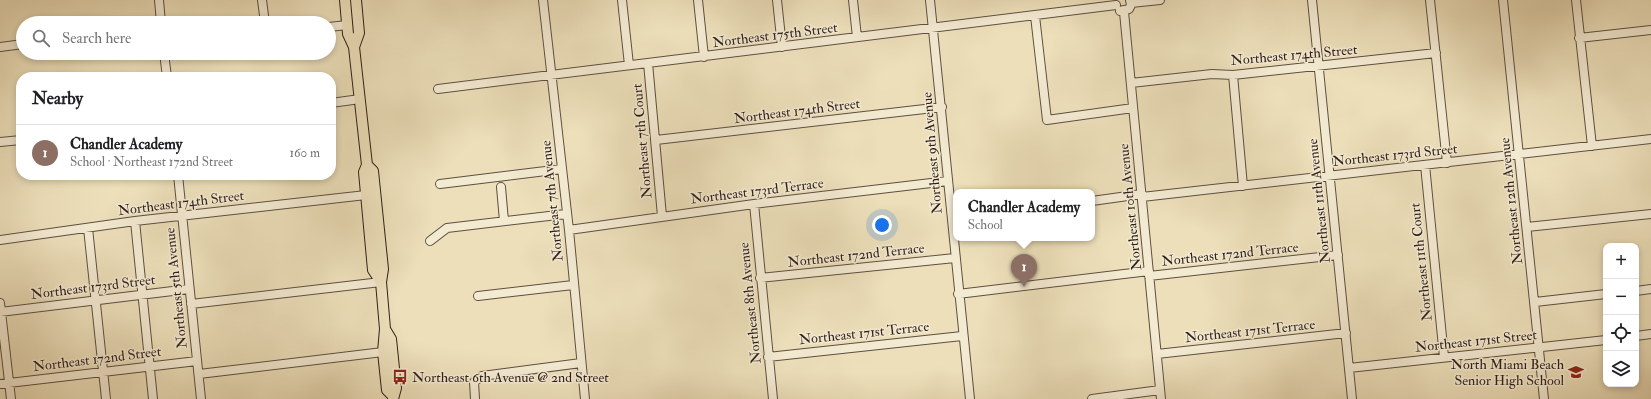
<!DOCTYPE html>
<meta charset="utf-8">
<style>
:root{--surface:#fff;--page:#f6f6f6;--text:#202124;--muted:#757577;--line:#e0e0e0;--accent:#2563eb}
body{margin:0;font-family:"IM FELL Double Pica",serif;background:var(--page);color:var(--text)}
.controls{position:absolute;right:12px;bottom:12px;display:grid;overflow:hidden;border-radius:8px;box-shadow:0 2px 6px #0003}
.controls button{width:36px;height:36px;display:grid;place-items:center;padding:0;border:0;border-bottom:1px solid var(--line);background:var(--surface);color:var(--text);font:20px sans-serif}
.you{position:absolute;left:882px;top:225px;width:14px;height:14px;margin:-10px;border:3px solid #fff;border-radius:50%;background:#1a73e8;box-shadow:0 0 0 6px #1a73e833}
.badge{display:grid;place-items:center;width:26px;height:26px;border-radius:50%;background:var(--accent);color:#fff;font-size:13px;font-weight:700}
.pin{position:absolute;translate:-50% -33px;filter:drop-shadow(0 1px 2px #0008)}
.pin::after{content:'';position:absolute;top:21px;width:14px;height:12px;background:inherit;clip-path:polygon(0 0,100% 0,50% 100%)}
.popup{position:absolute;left:953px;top:189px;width:142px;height:52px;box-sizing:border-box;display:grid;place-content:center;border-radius:8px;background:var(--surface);filter:drop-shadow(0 1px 3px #0005);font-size:13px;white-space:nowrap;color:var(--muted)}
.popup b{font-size:15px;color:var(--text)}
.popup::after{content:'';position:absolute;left:50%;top:100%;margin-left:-8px;border:8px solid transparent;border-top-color:var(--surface)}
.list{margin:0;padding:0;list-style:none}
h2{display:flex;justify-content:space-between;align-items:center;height:52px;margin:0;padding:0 16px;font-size:17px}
h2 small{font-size:13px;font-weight:400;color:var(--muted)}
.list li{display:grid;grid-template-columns:26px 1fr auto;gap:12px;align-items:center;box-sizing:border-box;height:56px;padding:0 16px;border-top:1px solid var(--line)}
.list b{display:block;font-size:15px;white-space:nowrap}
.list p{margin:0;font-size:13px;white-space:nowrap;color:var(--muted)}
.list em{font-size:13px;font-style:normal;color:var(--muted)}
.icon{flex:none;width:22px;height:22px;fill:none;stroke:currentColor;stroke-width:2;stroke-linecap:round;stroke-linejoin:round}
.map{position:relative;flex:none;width:1651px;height:399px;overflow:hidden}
.search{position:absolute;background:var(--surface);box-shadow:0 2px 6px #0003;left:16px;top:16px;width:320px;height:44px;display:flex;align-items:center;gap:10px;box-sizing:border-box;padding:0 14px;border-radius:22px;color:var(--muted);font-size:15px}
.panel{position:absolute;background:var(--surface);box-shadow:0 2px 6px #0003;left:16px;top:72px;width:320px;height:108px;border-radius:16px}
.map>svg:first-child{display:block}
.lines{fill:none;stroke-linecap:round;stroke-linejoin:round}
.minor-casing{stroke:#5e4f40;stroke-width:10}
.major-casing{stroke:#2e1f18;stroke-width:12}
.minor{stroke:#f3ead2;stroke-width:8}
.major{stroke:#ecdfba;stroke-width:10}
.labels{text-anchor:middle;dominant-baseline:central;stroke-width:3;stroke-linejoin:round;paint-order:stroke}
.street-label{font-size:14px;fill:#2e1f18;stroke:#f3ead2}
.poi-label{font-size:14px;fill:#2e1f18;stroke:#f3ead2;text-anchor:end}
</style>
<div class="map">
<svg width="1651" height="399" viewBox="0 0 1651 399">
<rect width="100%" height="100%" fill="#ecdfba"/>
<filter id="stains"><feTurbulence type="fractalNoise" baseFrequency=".005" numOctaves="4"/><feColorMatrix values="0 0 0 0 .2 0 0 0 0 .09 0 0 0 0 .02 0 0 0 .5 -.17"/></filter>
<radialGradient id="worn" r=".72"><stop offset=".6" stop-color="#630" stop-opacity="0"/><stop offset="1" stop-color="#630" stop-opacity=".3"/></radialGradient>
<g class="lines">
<defs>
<path id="minor" d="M159 0 161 23
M262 0 265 23
M543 0 569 230 585 399
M622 0 629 65
M698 0 704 57
M777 0 782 47
M853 0 857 37
M930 0 970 399
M1312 0 1352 399
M1430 0 1447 163
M1503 0 1544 399
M1576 0 1592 146
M1131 3 1160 0
M1120 11 1129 9 1131 5 1130 0
M1124 12 1161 399
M1035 16 1047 120 1133 108
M329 27 347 25
M1579 38 1651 30
M0 47 23 44
M164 53 167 77
M648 63 662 216
M1233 75 1243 186
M1131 83 1212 74 1233 75 1436 53
M438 89 1116 5
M331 103 360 99
M656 140 942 107
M0 142 21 140
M1425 165 1444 357
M178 175 201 399
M440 184 562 169
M501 187 504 221
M1142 197 1651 139
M1092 201 1142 194
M754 204 773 399
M135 221 153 399
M1527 227 1651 214
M88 228 106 399
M569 230 754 204 948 181
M0 240 135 221 366 195
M430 241 447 228 566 214
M1149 276 1338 255
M760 278 955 258
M1636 291 1651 289
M958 294 1149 271
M478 296 573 285
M1535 302 1606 294
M0 303 11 399
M191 304 381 282
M0 312 189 289
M1636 336 1651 334
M1157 354 1346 333
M768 357 962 336
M1349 368 1606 340
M199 374 383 352
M0 384 197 361
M475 399 474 382 482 376 581 363
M1092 399 1160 390"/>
<path id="major" d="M345 0 348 34 354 47 367 165 373 171 383 269 381 282 385 329 383 352 387 390 393 396
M354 47 359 33 356 0
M367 165 364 172 373 270 381 282
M385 329 391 339 396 388 393 399"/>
</defs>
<use href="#minor" class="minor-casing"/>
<use href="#major" class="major-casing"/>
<use href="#minor" class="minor"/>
<use href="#major" class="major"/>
</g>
<defs>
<symbol id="school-bare" viewBox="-9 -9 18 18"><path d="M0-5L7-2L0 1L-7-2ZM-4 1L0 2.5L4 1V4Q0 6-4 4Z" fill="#8f2418" stroke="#f3ead2" stroke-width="2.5" paint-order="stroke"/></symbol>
<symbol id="bus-bare" viewBox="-9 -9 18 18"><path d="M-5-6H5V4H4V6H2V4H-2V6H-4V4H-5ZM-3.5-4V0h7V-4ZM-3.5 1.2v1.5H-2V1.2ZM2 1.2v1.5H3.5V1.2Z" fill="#8f2418" stroke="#f3ead2" stroke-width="2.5" paint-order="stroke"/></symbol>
</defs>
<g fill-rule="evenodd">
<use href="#school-bare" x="1565" y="361" width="22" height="22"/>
<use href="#bus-bare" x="389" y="366" width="22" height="22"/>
</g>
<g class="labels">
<g class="street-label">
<text transform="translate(775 35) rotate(-7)">Northeast 175th Street</text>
<text transform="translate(1294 55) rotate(-5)">Northeast 174th Street</text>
<text transform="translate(797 111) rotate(-7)">Northeast 174th Street</text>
<text transform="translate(642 141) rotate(-95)">Northeast 7th Court</text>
<text transform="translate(932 153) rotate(-95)">Northeast 9th Avenue</text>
<text transform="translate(1395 155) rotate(-6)">Northeast 173rd Street</text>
<text transform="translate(757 191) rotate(-7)">Northeast 173rd Terrace</text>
<text transform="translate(552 201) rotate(-96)">Northeast 7th Avenue</text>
<text transform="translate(1319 201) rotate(-96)">Northeast 11th Avenue</text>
<text transform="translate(1511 201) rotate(-96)">Northeast 12th Avenue</text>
<text transform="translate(181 203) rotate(-7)">Northeast 174th Street</text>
<text transform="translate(1130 207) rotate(-96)">Northeast 10th Avenue</text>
<text transform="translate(1230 254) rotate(-6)">Northeast 172nd Terrace</text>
<text transform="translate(856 255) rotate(-6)">Northeast 172nd Terrace</text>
<text transform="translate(1421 262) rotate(-96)">Northeast 11th Court</text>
<text transform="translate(93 287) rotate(-7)">Northeast 173rd Street</text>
<text transform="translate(176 288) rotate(-96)">Northeast 5th Avenue</text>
<text transform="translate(750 303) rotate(-96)">Northeast 8th Avenue</text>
<text transform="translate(1250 331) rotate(-6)">Northeast 171st Terrace</text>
<text transform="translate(864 333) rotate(-6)">Northeast 171st Terrace</text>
<text transform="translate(1476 341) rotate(-6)">Northeast 171st Street</text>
<text transform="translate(97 359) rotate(-7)">Northeast 172nd Street</text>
</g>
<g class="poi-label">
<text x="1564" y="364">North Miami Beach<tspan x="1564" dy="16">Senior High School</tspan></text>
<text x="412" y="377" text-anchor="start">Northeast 6th Avenue @ 2nd Street</text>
</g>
</g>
<rect width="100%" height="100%" filter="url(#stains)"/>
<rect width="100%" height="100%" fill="url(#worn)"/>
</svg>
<div class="controls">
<button>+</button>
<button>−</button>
<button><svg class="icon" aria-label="locate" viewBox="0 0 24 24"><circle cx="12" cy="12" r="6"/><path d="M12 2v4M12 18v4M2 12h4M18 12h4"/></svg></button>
<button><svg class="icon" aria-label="layers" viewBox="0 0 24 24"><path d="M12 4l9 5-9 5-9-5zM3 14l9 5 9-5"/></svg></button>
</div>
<div class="you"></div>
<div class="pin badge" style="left:1024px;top:287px;background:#8d6e63">1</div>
<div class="popup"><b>Chandler Academy</b>School</div>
<div class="search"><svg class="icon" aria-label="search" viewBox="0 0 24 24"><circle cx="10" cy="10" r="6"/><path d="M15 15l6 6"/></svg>Search here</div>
<section class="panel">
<h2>Nearby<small></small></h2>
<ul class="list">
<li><span class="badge" style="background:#8d6e63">1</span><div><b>Chandler Academy</b><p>School · Northeast 172nd Street</p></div><em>160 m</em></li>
</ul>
</section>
</div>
